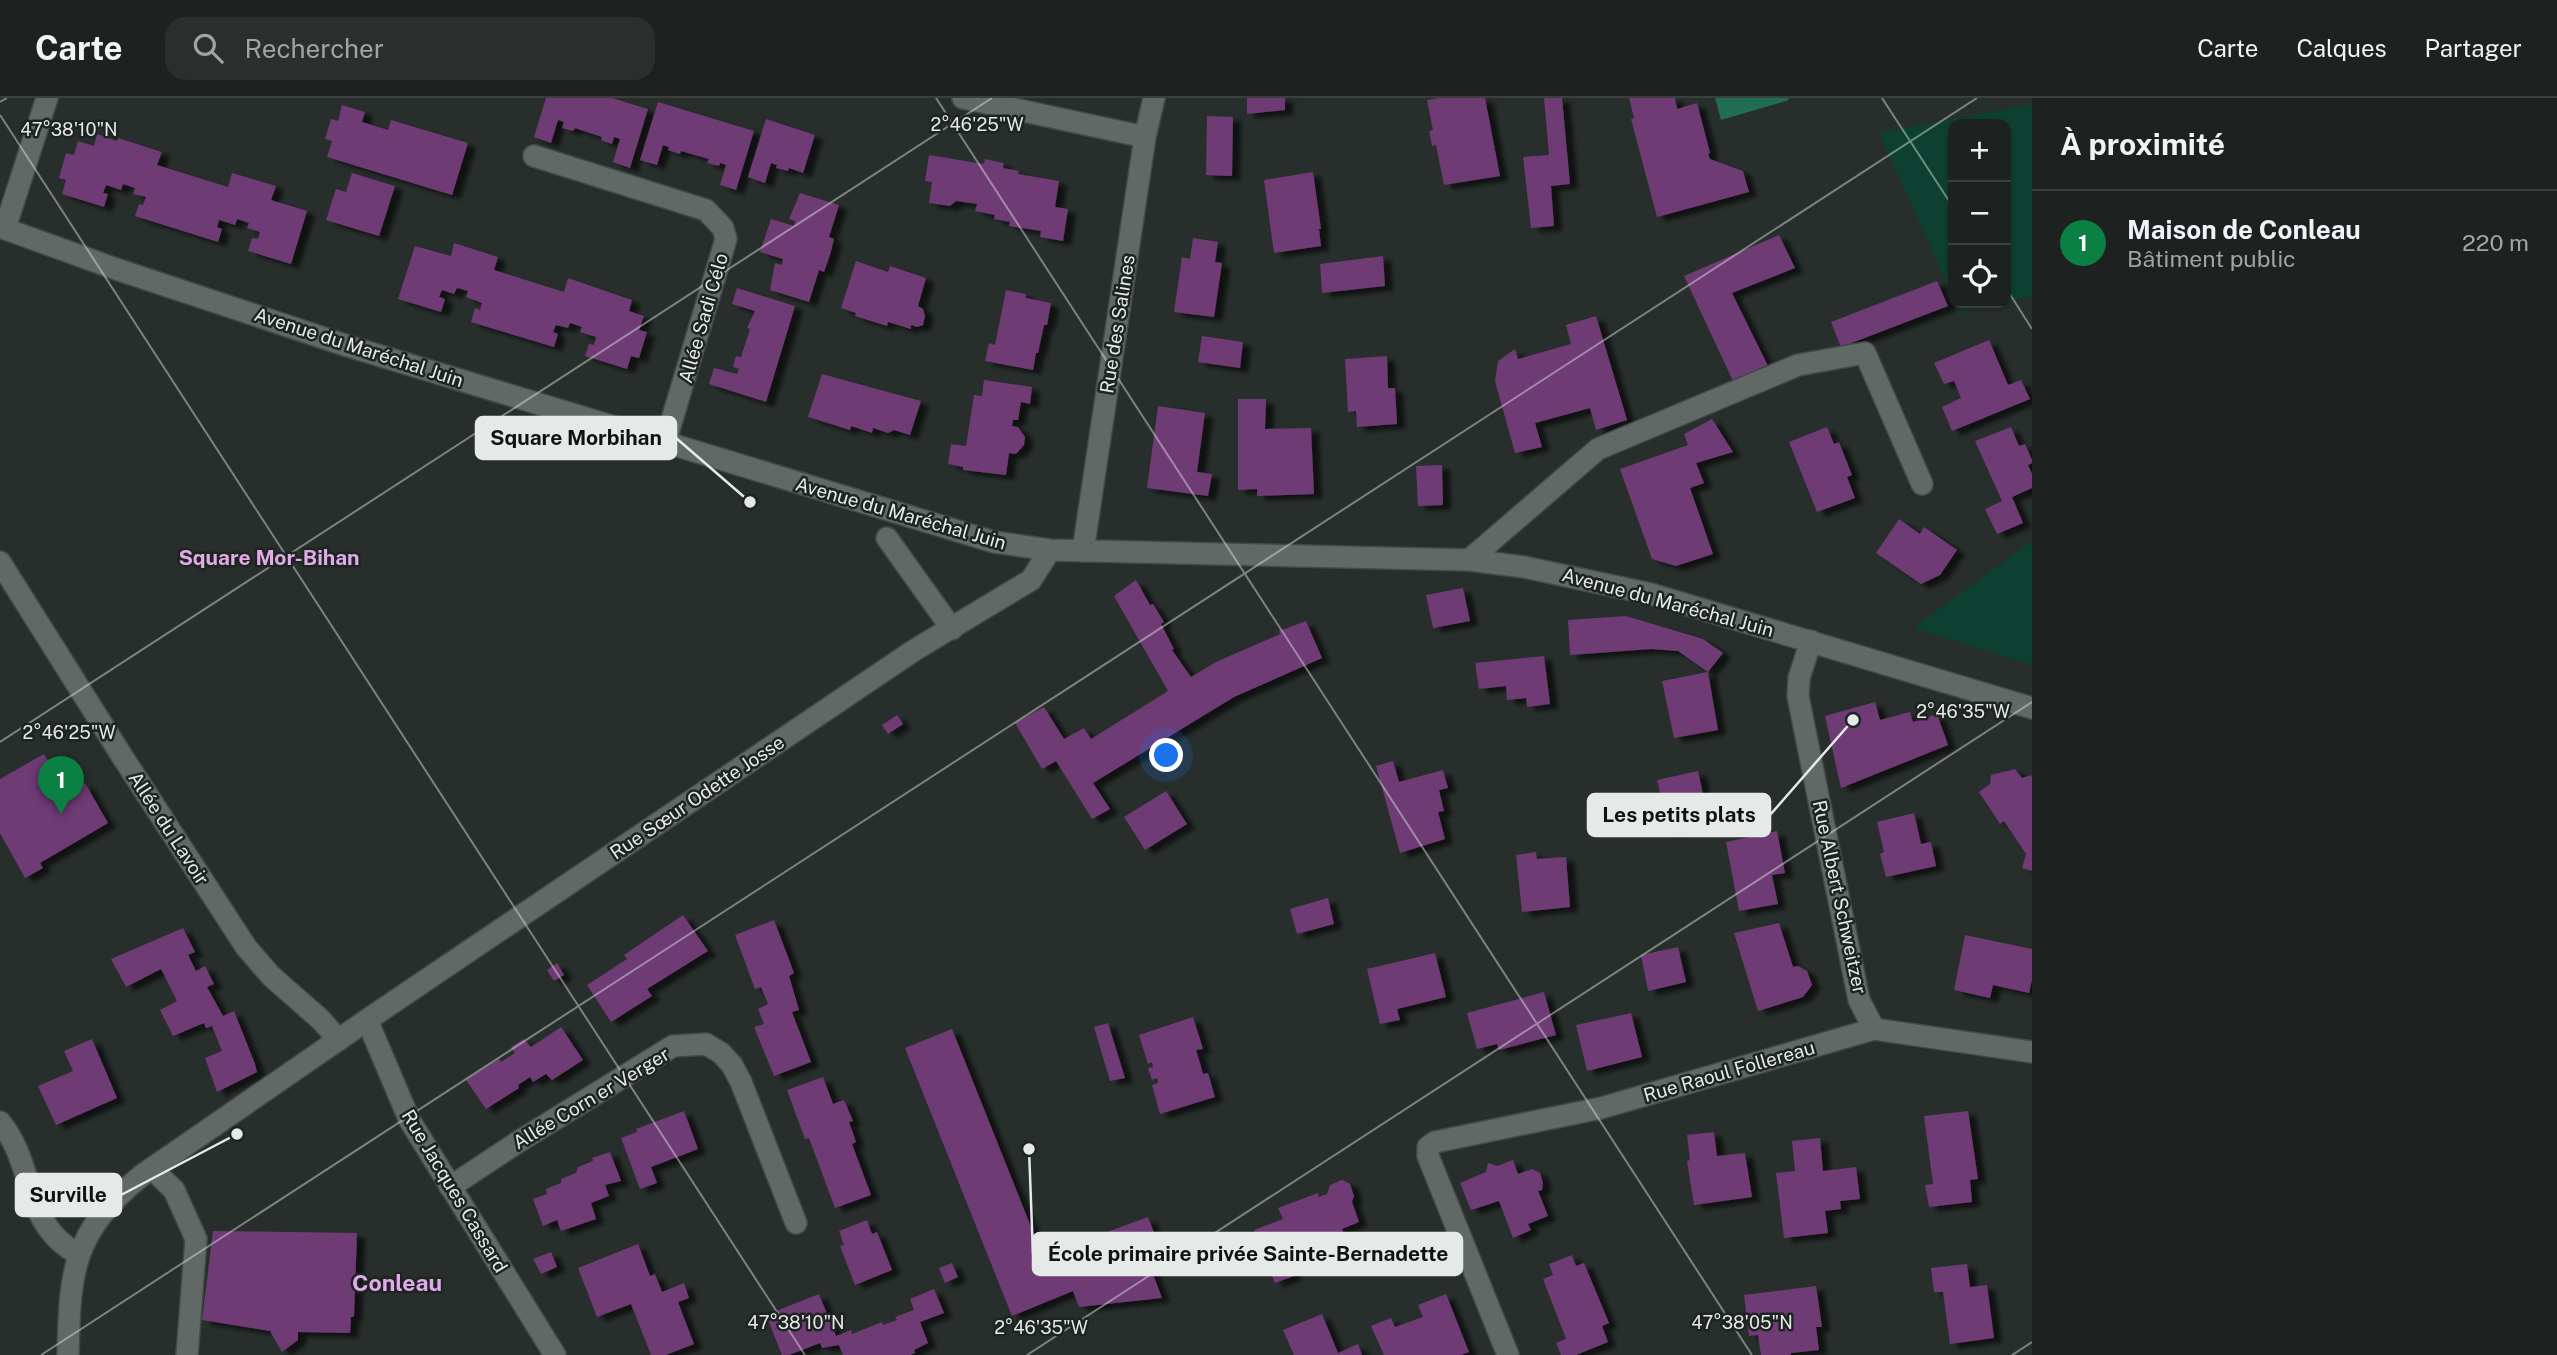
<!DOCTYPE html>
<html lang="fr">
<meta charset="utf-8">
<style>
:root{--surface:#1d2220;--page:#2a2f2d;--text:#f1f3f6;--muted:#a0a4a5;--line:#3b3f3e;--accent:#0b8043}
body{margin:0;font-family:"Public Sans",sans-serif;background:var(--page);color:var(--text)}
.controls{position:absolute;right:21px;top:21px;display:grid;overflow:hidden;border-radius:14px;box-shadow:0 2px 5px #0004}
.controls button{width:63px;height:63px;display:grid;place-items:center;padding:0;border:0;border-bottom:2px solid var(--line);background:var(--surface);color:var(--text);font:35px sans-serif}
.you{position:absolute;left:1167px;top:658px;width:24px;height:24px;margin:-18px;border:5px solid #fff;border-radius:50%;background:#1a73e8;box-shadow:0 0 0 10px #1a73e833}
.badge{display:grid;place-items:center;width:46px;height:46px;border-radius:50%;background:var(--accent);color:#fff;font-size:23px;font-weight:700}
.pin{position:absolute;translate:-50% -58px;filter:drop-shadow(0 2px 4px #0008)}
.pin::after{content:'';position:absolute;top:37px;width:24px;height:21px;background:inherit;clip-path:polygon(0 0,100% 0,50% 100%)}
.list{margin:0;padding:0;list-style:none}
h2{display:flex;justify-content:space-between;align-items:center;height:91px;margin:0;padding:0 28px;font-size:30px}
h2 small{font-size:23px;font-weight:400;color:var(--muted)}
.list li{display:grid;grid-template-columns:46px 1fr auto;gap:21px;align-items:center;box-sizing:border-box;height:105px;padding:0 28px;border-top:2px solid var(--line)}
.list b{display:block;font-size:26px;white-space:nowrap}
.list p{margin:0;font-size:23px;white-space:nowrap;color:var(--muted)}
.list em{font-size:23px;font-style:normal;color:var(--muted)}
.icon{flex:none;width:38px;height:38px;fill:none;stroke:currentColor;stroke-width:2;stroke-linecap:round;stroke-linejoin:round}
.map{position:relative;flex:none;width:2032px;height:1257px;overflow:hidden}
header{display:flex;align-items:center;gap:42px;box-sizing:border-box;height:98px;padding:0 35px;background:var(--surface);border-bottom:2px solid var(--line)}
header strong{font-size:33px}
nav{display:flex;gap:38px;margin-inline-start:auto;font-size:24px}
.search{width:490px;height:63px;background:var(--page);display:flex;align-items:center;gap:18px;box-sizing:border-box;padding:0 24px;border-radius:21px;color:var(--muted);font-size:26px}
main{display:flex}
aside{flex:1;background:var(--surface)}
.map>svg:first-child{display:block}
.green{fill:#0d4030}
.water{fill:#206d53}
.building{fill:#6e3b74;filter:url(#shadow)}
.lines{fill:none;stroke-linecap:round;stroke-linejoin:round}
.minor-casing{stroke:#434946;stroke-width:24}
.minor{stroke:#616966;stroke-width:21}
.ticks{fill:none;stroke:#e5e9e7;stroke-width:2;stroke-opacity:0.45}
.labels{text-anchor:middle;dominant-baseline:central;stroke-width:5;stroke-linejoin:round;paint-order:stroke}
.street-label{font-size:19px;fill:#e5e9e7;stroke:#1d2421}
.neighbourhood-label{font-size:21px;font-weight:bold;fill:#e0abe6;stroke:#1d2421}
.quarter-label{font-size:23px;font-weight:bold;fill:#e0abe6;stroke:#1d2421}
.ticks-label{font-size:18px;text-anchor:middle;fill:#e5e9e7;stroke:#1d2421;stroke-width:5;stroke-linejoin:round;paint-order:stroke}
.leader{fill:none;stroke:#e5e9e7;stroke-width:2.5}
.callout-dot{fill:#e5e9e7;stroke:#1d2421;stroke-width:2.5}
.callout{fill:#e5e9e7;stroke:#e5e9e7;stroke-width:2.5}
.callout-label{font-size:21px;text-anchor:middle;font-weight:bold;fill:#111}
</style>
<header>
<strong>Carte</strong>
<div class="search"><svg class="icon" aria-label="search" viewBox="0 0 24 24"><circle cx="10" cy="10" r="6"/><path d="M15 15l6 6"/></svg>Rechercher</div>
<nav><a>Carte</a><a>Calques</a><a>Partager</a></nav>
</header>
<main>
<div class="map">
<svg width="2032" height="1257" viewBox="0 0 2032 1257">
<defs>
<filter id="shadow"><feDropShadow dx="8" dy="4.5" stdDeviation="2" flood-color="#0009"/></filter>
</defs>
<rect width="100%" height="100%" fill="#272e2b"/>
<path class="green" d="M2032 6V198L2006 204V26H1953V199L1879 35Z
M1956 205H2004L1960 214Z
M2032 443V567L1913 530Z"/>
<path class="water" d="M1715 0H1788L1789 2 1721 22Z"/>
<path class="building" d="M546 0H612L648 11 630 70 613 64 620 41 614 39 612 46 601 42 602 39 575 30 573 33 562 30 564 24 558 22 551 45 534 39Z
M1247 0H1285V12L1247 16Z
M1439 0H1485L1500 78 1444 87 1436 47 1432 48 1429 33 1433 32 1427 2Z
M1544 0H1562L1570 86 1551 88 1554 128 1531 130 1523 59 1549 57Z
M1629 0H1675L1677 11 1697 5 1710 55 1708 56 1710 61 1743 73 1749 94 1657 119 1631 21 1634 20Z
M658 4 754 33 736 92 720 87 726 67 720 65 719 68 707 65 709 61 681 53 680 56 668 52 669 49 663 47 657 67 640 62Z
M342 7 365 14 362 24 388 32 391 22 468 45 452 97 327 59 332 43 325 41 331 21 338 23Z
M1207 18 1233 19 1232 78 1206 77Z
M766 21 815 37 803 75 789 70 788 73 776 70 777 67 771 65 765 85 748 79Z
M97 36 117 43 118 40 162 54 157 67 228 89 232 75 276 88 271 102 307 113 291 166 248 153 252 140 258 141 260 134 247 130 249 125 237 121 235 127 219 122 217 129 222 131 218 144 135 118 139 106 143 107 146 99 133 96 135 90 123 86 121 92 106 87 103 95 108 96 104 109 62 96 66 82 59 80 66 55 74 57 78 43 94 48Z
M929 57 984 66 985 61 1004 65 1003 70 1019 73 1018 76 1059 83 1055 109 1068 111 1063 143 1040 139 1041 133 1009 128 1010 124 994 121 995 117 975 113 977 106 956 103 950 108 929 105 932 84 925 83Z
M1313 74 1321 131H1319L1321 148 1274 155 1264 82Z
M352 75 395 88 379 138 326 122 336 91 346 94Z
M800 95 839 107 829 139 834 141 830 157 824 174 819 172 809 204 770 192 775 165 782 167 783 161 760 154 771 121 794 128 795 123 789 121Z
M1779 137 1795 170 1732 195 1769 270 1733 283 1684 178Z
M1193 140 1218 144 1215 164 1222 165 1214 219 1174 214 1182 159 1190 161Z
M454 145 498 159 494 172 564 194 568 180 632 202 629 213 644 218 639 232 647 234 639 260 631 258 627 271 585 258 589 246 594 247 596 239 580 234 582 229 570 225 568 230 556 227 553 234 558 236 554 249 471 224 475 210 480 212 482 205 466 199 468 193 457 190 454 196 442 192 439 199 445 201 441 214 398 201 415 148 451 158Z
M1383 158 1385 188 1322 195 1320 166Z
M856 163 888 174 890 168 926 180 918 208 923 211 925 218 923 227 917 229 911 227V231L888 224 887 228 855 218 856 215 841 210Z
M1937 183 1948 208 1841 249 1831 224Z
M737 190 795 208 766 304 709 286 714 270 737 276 739 271 733 269 736 258 741 259 750 231 747 230 755 213 732 206Z
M1006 192 1026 196V200L1051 205 1047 227H1044L1038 255H1036L1033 272 985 263 989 245 995 247Z
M1596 218 1627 322 1596 332 1590 310 1535 325 1542 349 1515 355 1495 283 1498 263 1515 251 1518 261 1571 246 1566 227Z
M1202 238 1243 244 1240 270 1198 264Z
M1989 242 2008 287 2021 282 2030 301 1952 333 1942 309 1961 300 1954 283 1944 286 1934 265Z
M1387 258 1388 290H1395L1397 326 1357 329 1356 313 1348 314 1345 261Z
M822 276 921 303 910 337 894 332 888 335 873 330 872 335 851 328 850 332 808 319Z
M984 282 1032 289 1030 306 1021 304 1018 322H1013L1012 328 1018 329 1025 339 1024 347 1016 356 1009 355 1006 377 963 372V369L948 366 951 346 966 348 974 297 982 298Z
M1238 301H1266L1265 331 1311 330 1314 396 1257 398V391L1238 392Z
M1158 308 1205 315 1197 374 1212 376 1208 398 1147 390Z
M1712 321 1733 354 1696 365 1704 385 1690 390 1713 456 1676 468 1652 461 1620 371 1688 347 1684 336Z
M1827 329 1834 346 1839 344 1852 377 1847 379 1855 400 1817 414 1789 344Z
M2011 329 2019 348 2025 346 2032 362V365L2028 367 2032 376V390L2012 399 2023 425 1997 436 1985 411 2002 403 1975 343Z
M1442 367 1443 407 1418 408 1416 368Z
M1899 421 1920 436 1924 429 1957 452 1940 477 1921 486 1876 455Z
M1136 482 1150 507 1153 506 1164 524 1161 526 1174 551 1172 552 1191 579 1216 564 1280 536 1279 533 1306 523 1322 560 1234 599 1093 685 1110 711 1092 721 1056 663 1042 671 1015 625 1044 609 1064 641 1084 630 1091 641 1168 593 1114 498Z
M1463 490 1470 523 1433 530 1426 497Z
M1626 518 1703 541 1723 555 1708 574 1678 553 1651 551 1570 557 1568 522Z
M1544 558 1550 606 1527 609 1526 600 1507 602 1506 588 1479 591 1475 565Z
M1708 574 1718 632 1674 640 1662 583Z
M1875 604 1880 622 1910 614 1913 624 1937 616 1948 647 1841 690 1825 618Z
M897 617 903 626 888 636 882 627Z
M44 656 67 695 85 685 108 725 40 765 43 770 25 780 0 735V681Z
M1393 663 1399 684 1443 672 1448 690 1439 692 1444 713 1438 714 1445 741 1400 755 1376 668Z
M2015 671 2022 680 2031 677 2032 679V773L2022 770 2026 756 2004 723 2000 726 1979 694 1990 686 1991 677Z
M1698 673 1709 723 1669 732 1657 682Z
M1166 693 1187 726 1145 752 1124 719Z
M1914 715 1921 746 1931 744 1936 768 1886 779 1880 756 1884 754 1877 724Z
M1777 733 1785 775 1772 777 1778 806 1739 813 1726 744Z
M1536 754 1537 761 1566 759 1570 809 1522 814 1516 757Z
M1328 800 1334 826 1297 836 1290 811Z
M683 817 708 853 647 891 652 898 611 924 587 887 627 861 624 857Z
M774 822 794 875 789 878 799 912 792 914 811 964 774 978 754 929 764 926 758 911 768 906 761 889 755 891 735 837Z
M1779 825 1793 869 1798 868 1807 873 1812 887 1803 899 1758 913 1734 835Z
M183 830 195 854 188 857 196 873 205 868 214 886 207 889 223 918 234 913 255 966 257 974 217 994 205 960 222 953 212 928 206 930 204 925 173 938 160 912 177 903 161 871 126 889 111 861Z
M1965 837 2032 851V882L2029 895 1993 887 1990 900 1954 892Z
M1678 849 1686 884 1648 893 1641 857Z
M1435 855 1446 899 1397 911 1400 922 1380 926 1367 871Z
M557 865 564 877 554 883 547 872Z
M1544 894 1556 937 1499 952 1497 946 1477 951 1467 915Z
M1631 915 1642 959 1587 973 1576 927Z
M1193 919 1203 951 1196 952 1200 965 1203 976 1208 975 1215 999 1160 1016 1152 987 1158 985 1157 980 1152 982 1148 970 1153 969 1152 964 1148 966 1139 937Z
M1108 925 1125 980 1110 983 1094 929Z
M561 929 583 962 552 982 546 976 533 984 530 979 518 987 519 990 486 1011 466 982 499 961 501 964 515 955 511 949 524 941 531 949Z
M952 931 1043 1159 1080 1145 1088 1165 1115 1155 1107 1134 1148 1119 1163 1158 1148 1163 1162 1200 1079 1209 1073 1193 1012 1218 905 950Z
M92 941 117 1000 56 1027 38 988 73 973 64 953Z
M823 979 833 1006 844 1002 853 1023 849 1024 856 1044 852 1046 871 1097 835 1110 809 1040 805 1041 787 992Z
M684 1013 698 1051 651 1069 657 1085 640 1091 621 1040 637 1034 636 1031Z
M1968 1013 1978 1081 1970 1082 1972 1104 1929 1109 1925 1087 1933 1086 1924 1018Z
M1714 1034 1717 1058 1745 1055 1752 1099 1694 1107 1687 1063 1690 1062 1687 1037Z
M1820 1040 1823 1073 1856 1069 1860 1101 1840 1103 1841 1111 1825 1113 1828 1135 1784 1140 1776 1075 1795 1073 1792 1043Z
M610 1054 621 1083 605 1087 609 1098 591 1105 596 1121 561 1133 557 1122 543 1128 533 1101 547 1096 546 1091 561 1085V1081L576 1075 578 1069 593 1063 592 1060Z
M1513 1062 1518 1076 1532 1071 1540 1075 1543 1085 1542 1092 1538 1093 1548 1118 1528 1126 1531 1132 1513 1140 1499 1103 1471 1112 1460 1085 1486 1074 1488 1065 1497 1068Z
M1342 1082 1350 1086 1354 1098 1352 1104 1359 1124 1342 1131 1346 1140 1324 1150 1328 1159 1292 1172 1294 1178 1275 1185 1254 1132 1283 1121 1278 1110 1318 1095 1319 1099 1327 1096 1330 1087Z
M867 1122 872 1136 877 1134 892 1172 855 1187 840 1148 844 1147 839 1133Z
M213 1133 357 1135 354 1219H351L350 1235 298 1234V1242L282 1254 270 1233 202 1222Z
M638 1146 650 1178 655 1176 662 1194 684 1185 689 1200 678 1204 694 1246 666 1257H651L631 1206 597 1219 578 1170Z
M551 1154 557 1169 541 1176 533 1161Z
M1572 1157 1576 1168 1584 1165 1609 1225 1602 1228 1608 1244 1576 1257H1561L1556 1245 1566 1241 1543 1181 1553 1177 1549 1166Z
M952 1165 958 1179 945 1185 939 1170Z
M1967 1166 1970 1189 1987 1187 1994 1240 1950 1246 1943 1194H1934L1931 1170Z
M1816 1188 1822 1229H1816L1819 1252 1791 1255V1257H1761L1758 1237 1749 1238 1744 1197Z
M934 1191 944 1215 920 1224 928 1245 914 1252 915 1255 910 1257H843L839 1247 822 1250 820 1245 789 1257H782L766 1217 819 1196 836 1238 851 1232 852 1236 882 1224 883 1227 897 1222 895 1219 914 1212 910 1201Z
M1446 1196 1469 1254 1461 1257H1384L1371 1228 1391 1220 1395 1229 1423 1219 1418 1207Z
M1322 1216 1338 1255 1358 1246 1362 1257H1294L1283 1232Z"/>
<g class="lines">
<defs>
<path id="minor" d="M963 0 1145 39
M534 58 706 112 723 130 726 141 665 345
M0 129 116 171 348 248 994 444 1050 452 1469 462 1524 469 1651 496 2032 610
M5 130 47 0
M887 440 952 531
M1083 453 1145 39 1154 0
M1469 462 1598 351 1798 267 1865 255 1922 386
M0 464 122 658 246 849 271 878 320 921 339 942
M1811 543 1799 580 1798 598 1859 902 1874 931
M367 922 410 1023 555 1257
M0 1024C36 1067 22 1126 78 1156
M152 1071 174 1092 196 1141 187 1257
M450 1089 518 1044 673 948 706 946 721 955 732 967 741 984 796 1125
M68 1257C70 1172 72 1135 141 1078L367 922 913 553 1031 482 1050 452
M1508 1257 1428 1058V1049L1435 1044 1601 1010 1874 931 2032 954"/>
</defs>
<use href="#minor" class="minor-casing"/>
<use href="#minor" class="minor"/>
</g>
<path class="ticks" d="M936 0 1752 1257M1882 0 1953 109M0 4 7 0M0 17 805 1257M2006 190 2032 231M0 644 992 0M41 1257 1977 0M1027 1257 2032 604M2012 1257 2032 1244"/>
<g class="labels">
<g class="street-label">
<text transform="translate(703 220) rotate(-74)">Allée Sadi Célo</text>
<text transform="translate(1117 226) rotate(-81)">Rue des Salines</text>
<text transform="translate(359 249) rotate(18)">Avenue du Maréchal Juin</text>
<text transform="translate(901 415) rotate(16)">Avenue du Maréchal Juin</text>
<text transform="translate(1668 504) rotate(15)">Avenue du Maréchal Juin</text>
<text transform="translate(697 699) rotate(-34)">Rue Sœur Odette Josse</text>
<text transform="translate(169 730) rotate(57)">Allée du Lavoir</text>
<text transform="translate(1840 799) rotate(78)">Rue Albert Schweitzer</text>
<text transform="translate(1729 973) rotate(-16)">Rue Raoul Follereau</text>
<text transform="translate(591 1000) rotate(-31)">Allée Corn er Verger</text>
<text transform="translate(455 1093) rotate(59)">Rue Jacques Cassard</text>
</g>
<g class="neighbourhood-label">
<text x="269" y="459">Square Mor-Bihan</text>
</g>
<g class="quarter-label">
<text x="397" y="1184">Conleau</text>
</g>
</g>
<g class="ticks-label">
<text x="977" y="33">2°46'25"W</text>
<text x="69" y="38">47°38'10"N</text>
<text x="1963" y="620">2°46'35"W</text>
<text x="69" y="641">2°46'25"W</text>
<text x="796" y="1231">47°38'10"N</text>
<text x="1742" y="1231">47°38'05"N</text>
<text x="1041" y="1236">2°46'35"W</text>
</g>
<path class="leader" d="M750 404L676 340M1853 622L1770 717M237 1036L121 1097M1029 1051L1033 1156"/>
<g class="callout-dot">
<circle cx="750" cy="404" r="7"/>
<circle cx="1853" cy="622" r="7"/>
<circle cx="237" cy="1036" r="7"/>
<circle cx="1029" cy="1051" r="7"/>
</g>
<g class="callout">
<rect x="476" y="319" width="200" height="42" rx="7"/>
<rect x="1588" y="696" width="182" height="42" rx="7"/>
<rect x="16" y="1076" width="105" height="42" rx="7"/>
<rect x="1033" y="1135" width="429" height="42" rx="7"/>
</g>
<g class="callout-label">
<text x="576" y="347">Square Morbihan</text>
<text x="1679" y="724">Les petits plats</text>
<text x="68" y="1104">Surville</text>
<text x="1248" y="1163">École primaire privée Sainte-Bernadette</text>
</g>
</svg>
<div class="controls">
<button>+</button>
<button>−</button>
<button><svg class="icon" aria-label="locate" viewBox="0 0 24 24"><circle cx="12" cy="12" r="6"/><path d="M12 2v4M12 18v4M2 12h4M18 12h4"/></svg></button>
</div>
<div class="you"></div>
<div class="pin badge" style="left:61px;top:716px">1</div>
</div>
<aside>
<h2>À proximité<small></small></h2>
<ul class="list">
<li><span class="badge">1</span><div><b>Maison de Conleau</b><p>Bâtiment public</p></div><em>220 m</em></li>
</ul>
</aside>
</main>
